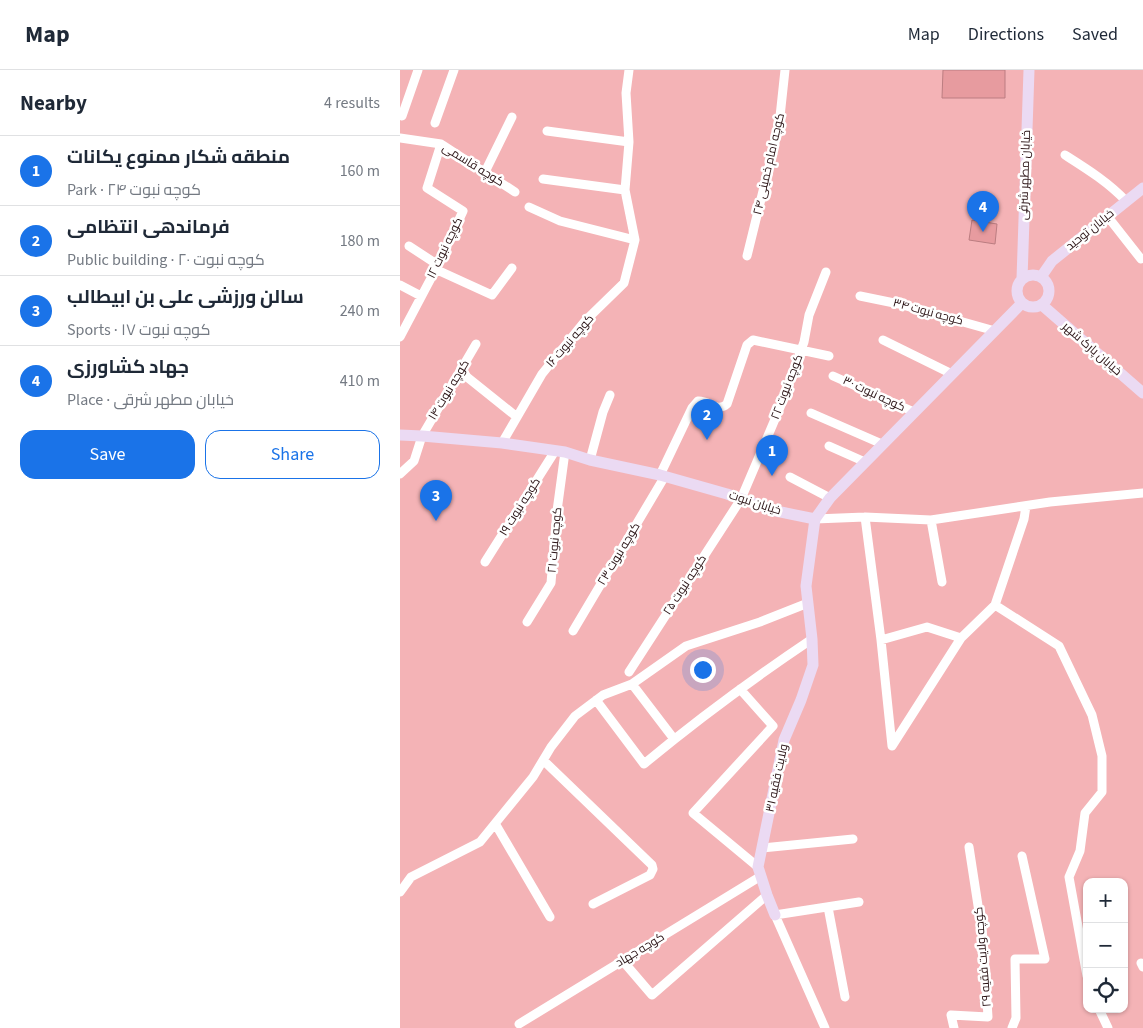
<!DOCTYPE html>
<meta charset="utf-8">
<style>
:root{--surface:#fff;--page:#f2f2f3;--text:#1f2937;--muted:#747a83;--line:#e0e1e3;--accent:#1a73e8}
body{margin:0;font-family:"Source Sans 3",Cairo,sans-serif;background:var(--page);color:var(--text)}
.controls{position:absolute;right:15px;bottom:15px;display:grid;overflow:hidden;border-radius:10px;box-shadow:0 1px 4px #0004}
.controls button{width:45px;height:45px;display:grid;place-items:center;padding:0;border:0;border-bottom:1px solid var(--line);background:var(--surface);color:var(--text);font:25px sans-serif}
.you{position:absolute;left:302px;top:599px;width:18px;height:18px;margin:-12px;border:4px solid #fff;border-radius:50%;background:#1a73e8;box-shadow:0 0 0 8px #1a73e833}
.badge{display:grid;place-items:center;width:32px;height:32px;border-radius:50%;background:var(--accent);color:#fff;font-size:16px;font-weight:700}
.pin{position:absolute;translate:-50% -41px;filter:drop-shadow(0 1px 2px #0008)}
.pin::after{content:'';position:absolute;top:26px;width:18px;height:15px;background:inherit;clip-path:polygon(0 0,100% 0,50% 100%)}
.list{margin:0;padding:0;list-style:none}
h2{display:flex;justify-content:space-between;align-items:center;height:65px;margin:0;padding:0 20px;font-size:21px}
h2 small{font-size:16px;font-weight:400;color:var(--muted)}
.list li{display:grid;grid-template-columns:32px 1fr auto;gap:15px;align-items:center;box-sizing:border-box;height:70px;padding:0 20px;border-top:1px solid var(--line)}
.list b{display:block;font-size:19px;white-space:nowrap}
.list p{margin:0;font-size:16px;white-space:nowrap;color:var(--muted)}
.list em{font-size:16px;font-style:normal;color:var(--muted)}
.actions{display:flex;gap:10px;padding:15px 20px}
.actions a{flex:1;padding:11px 0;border:1px solid var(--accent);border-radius:15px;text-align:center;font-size:18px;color:var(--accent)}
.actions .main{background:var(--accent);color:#fff}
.icon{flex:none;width:28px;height:28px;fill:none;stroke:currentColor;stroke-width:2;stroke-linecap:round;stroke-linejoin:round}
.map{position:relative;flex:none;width:743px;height:958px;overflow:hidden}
header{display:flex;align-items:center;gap:30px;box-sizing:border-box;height:70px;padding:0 25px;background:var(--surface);border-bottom:1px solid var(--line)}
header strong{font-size:24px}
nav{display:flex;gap:28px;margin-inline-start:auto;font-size:18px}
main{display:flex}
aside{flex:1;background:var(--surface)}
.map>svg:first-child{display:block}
.green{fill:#f4b3b6;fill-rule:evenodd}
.building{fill:#e79b9f;stroke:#bb7d81}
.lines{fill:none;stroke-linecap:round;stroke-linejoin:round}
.street{stroke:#fff;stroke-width:9}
.secondary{stroke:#ebdaf3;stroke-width:11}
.labels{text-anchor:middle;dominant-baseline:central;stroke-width:5;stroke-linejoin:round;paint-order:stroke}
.street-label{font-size:12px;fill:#2a1315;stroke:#fff}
</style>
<header>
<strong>Map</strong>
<nav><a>Map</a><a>Directions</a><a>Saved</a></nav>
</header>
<main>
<aside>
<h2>Nearby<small>4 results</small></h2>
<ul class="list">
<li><span class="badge">1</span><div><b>منطقه شکار ممنوع یکانات</b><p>Park · کوچه نبوت ۲۴</p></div><em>160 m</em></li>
<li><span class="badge">2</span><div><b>فرماندهی انتظامی</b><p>Public building · کوچه نبوت ۲۰</p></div><em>180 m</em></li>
<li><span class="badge">3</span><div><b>سالن ورزشی علی بن ابیطالب</b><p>Sports · کوچه نبوت ۱۷</p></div><em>240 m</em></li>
<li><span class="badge">4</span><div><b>جهاد کشاورزی</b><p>Place · خیابان مطهر شرقی</p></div><em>410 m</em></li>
</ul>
<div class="actions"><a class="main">Save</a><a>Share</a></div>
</aside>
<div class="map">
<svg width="743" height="958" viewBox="0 0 743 958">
<rect width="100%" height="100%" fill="#fbdedf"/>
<path class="green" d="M0 0H743V958H0ZM687 812H724V939H687Z"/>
<path class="building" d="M543 0H605V28H542Z
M572 150 597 154 595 174 569 170Z"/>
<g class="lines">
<path class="street" d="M2 46 18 0
M35 53 54 0
M147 61 229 72
M0 68 41 74 115 122
M665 85C687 99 708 112 726 131
M85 102 112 47
M143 109 225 120
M129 137 160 151 235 170
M708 147 741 189
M9 176 38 195
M347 186 379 56 385 0
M35 199 92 225 112 198
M0 215 21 226
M460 226 499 234 595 261
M0 267 38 195 63 141 27 118 41 74
M483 270 552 304
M61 298 67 307 117 347
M433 306 514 342
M411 343 482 374
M102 373 142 304 185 251 224 213 235 170 225 120 229 72 226 23 229 0
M429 376 465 392
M190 390 203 342 210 325
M0 404 14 391 22 366 76 274
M260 405 292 338 298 331C309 330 317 343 327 334L347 275 353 270 429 286
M390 407 430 428
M465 447 481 570 492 676 561 568 595 535 624 449 626 436
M415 449 465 447 531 450 650 432 743 423
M531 450 542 512
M85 492 155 381
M595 535 659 576 692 645 702 686V722L685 743 680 781 669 807 687 906
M127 552 151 513 157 441 165 382
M173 561 265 406
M481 570 527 557 561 568
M229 602 341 429 381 335 404 272 409 245 426 202
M232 614 274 669
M340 619 373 656 293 743 358 797
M196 630 244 694C298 649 354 608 412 569
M143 690 252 795 253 799 250 805 193 834
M96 755 150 847
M362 778 453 769
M0 822 11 807 80 772 133 707 151 677 175 646 203 625 232 614 286 576 360 552 408 533
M428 837 445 927
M222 890 252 925 367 825
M741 893 743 897
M699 939 708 958
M119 954 361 806
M425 958 375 845 459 832
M554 958 551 945 588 947 583 868 569 777
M612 958 616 948 615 889H645L622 786"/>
<path class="secondary" d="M617 221a16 16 0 1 1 32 0a16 16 0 1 1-32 0Z
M641 207 652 191 743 118
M622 209 629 0
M642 235 743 323
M0 365 22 366 102 373 165 382 190 390 260 405 327 424 376 441 415 449
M375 845 367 825 358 797 384 670 401 630 413 595 412 569 406 516 415 449 430 428 622 233"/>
</g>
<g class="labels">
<g class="street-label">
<text transform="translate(369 94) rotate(-77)">کوچه امام خمینی ۲۴</text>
<text transform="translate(73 95) rotate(32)">کوچه قاسمی</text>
<text transform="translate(625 105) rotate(-88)">خیابان مطهر شرقی</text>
<text transform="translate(690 160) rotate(-39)">خیابان توحید</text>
<text transform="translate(45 178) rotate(-64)">کوچه نبوت ۱۲</text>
<text transform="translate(528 242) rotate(15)">کوچه نبوت ۳۴</text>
<text transform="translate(170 271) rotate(-49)">کوچه نبوت ۱۶</text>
<text transform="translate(692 279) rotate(41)">خیابان پارک شهر</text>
<text transform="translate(387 317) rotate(-69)">کوچه نبوت ۲۲</text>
<text transform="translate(49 320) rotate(-59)">کوچه نبوت ۱۴</text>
<text transform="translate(474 324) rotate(25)">کوچه نبوت ۳۰</text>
<text transform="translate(355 433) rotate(18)">خیابان نبوت</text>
<text transform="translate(120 437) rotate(-58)">کوچه نبوت ۱۹</text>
<text transform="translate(155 470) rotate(-85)">کوچه نبوت ۲۱</text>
<text transform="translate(219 484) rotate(-59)">کوچه نبوت ۲۳</text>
<text transform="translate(285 515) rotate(-57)">کوچه نبوت ۲۵</text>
<text transform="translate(377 708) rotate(-78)">ولایت فقیه ۳۱</text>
<text transform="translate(240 880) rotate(-31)">کوچه جهاد</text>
<text transform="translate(583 887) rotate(-95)">کوچه ولایت فقیه ۲۹</text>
</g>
</g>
</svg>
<div class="controls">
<button>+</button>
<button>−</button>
<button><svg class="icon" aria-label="locate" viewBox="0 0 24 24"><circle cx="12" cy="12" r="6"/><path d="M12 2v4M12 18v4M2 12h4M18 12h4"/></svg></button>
</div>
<div class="you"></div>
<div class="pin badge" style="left:372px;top:406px">1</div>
<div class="pin badge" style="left:307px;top:370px">2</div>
<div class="pin badge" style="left:36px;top:451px">3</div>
<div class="pin badge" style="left:583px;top:162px">4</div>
</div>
</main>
